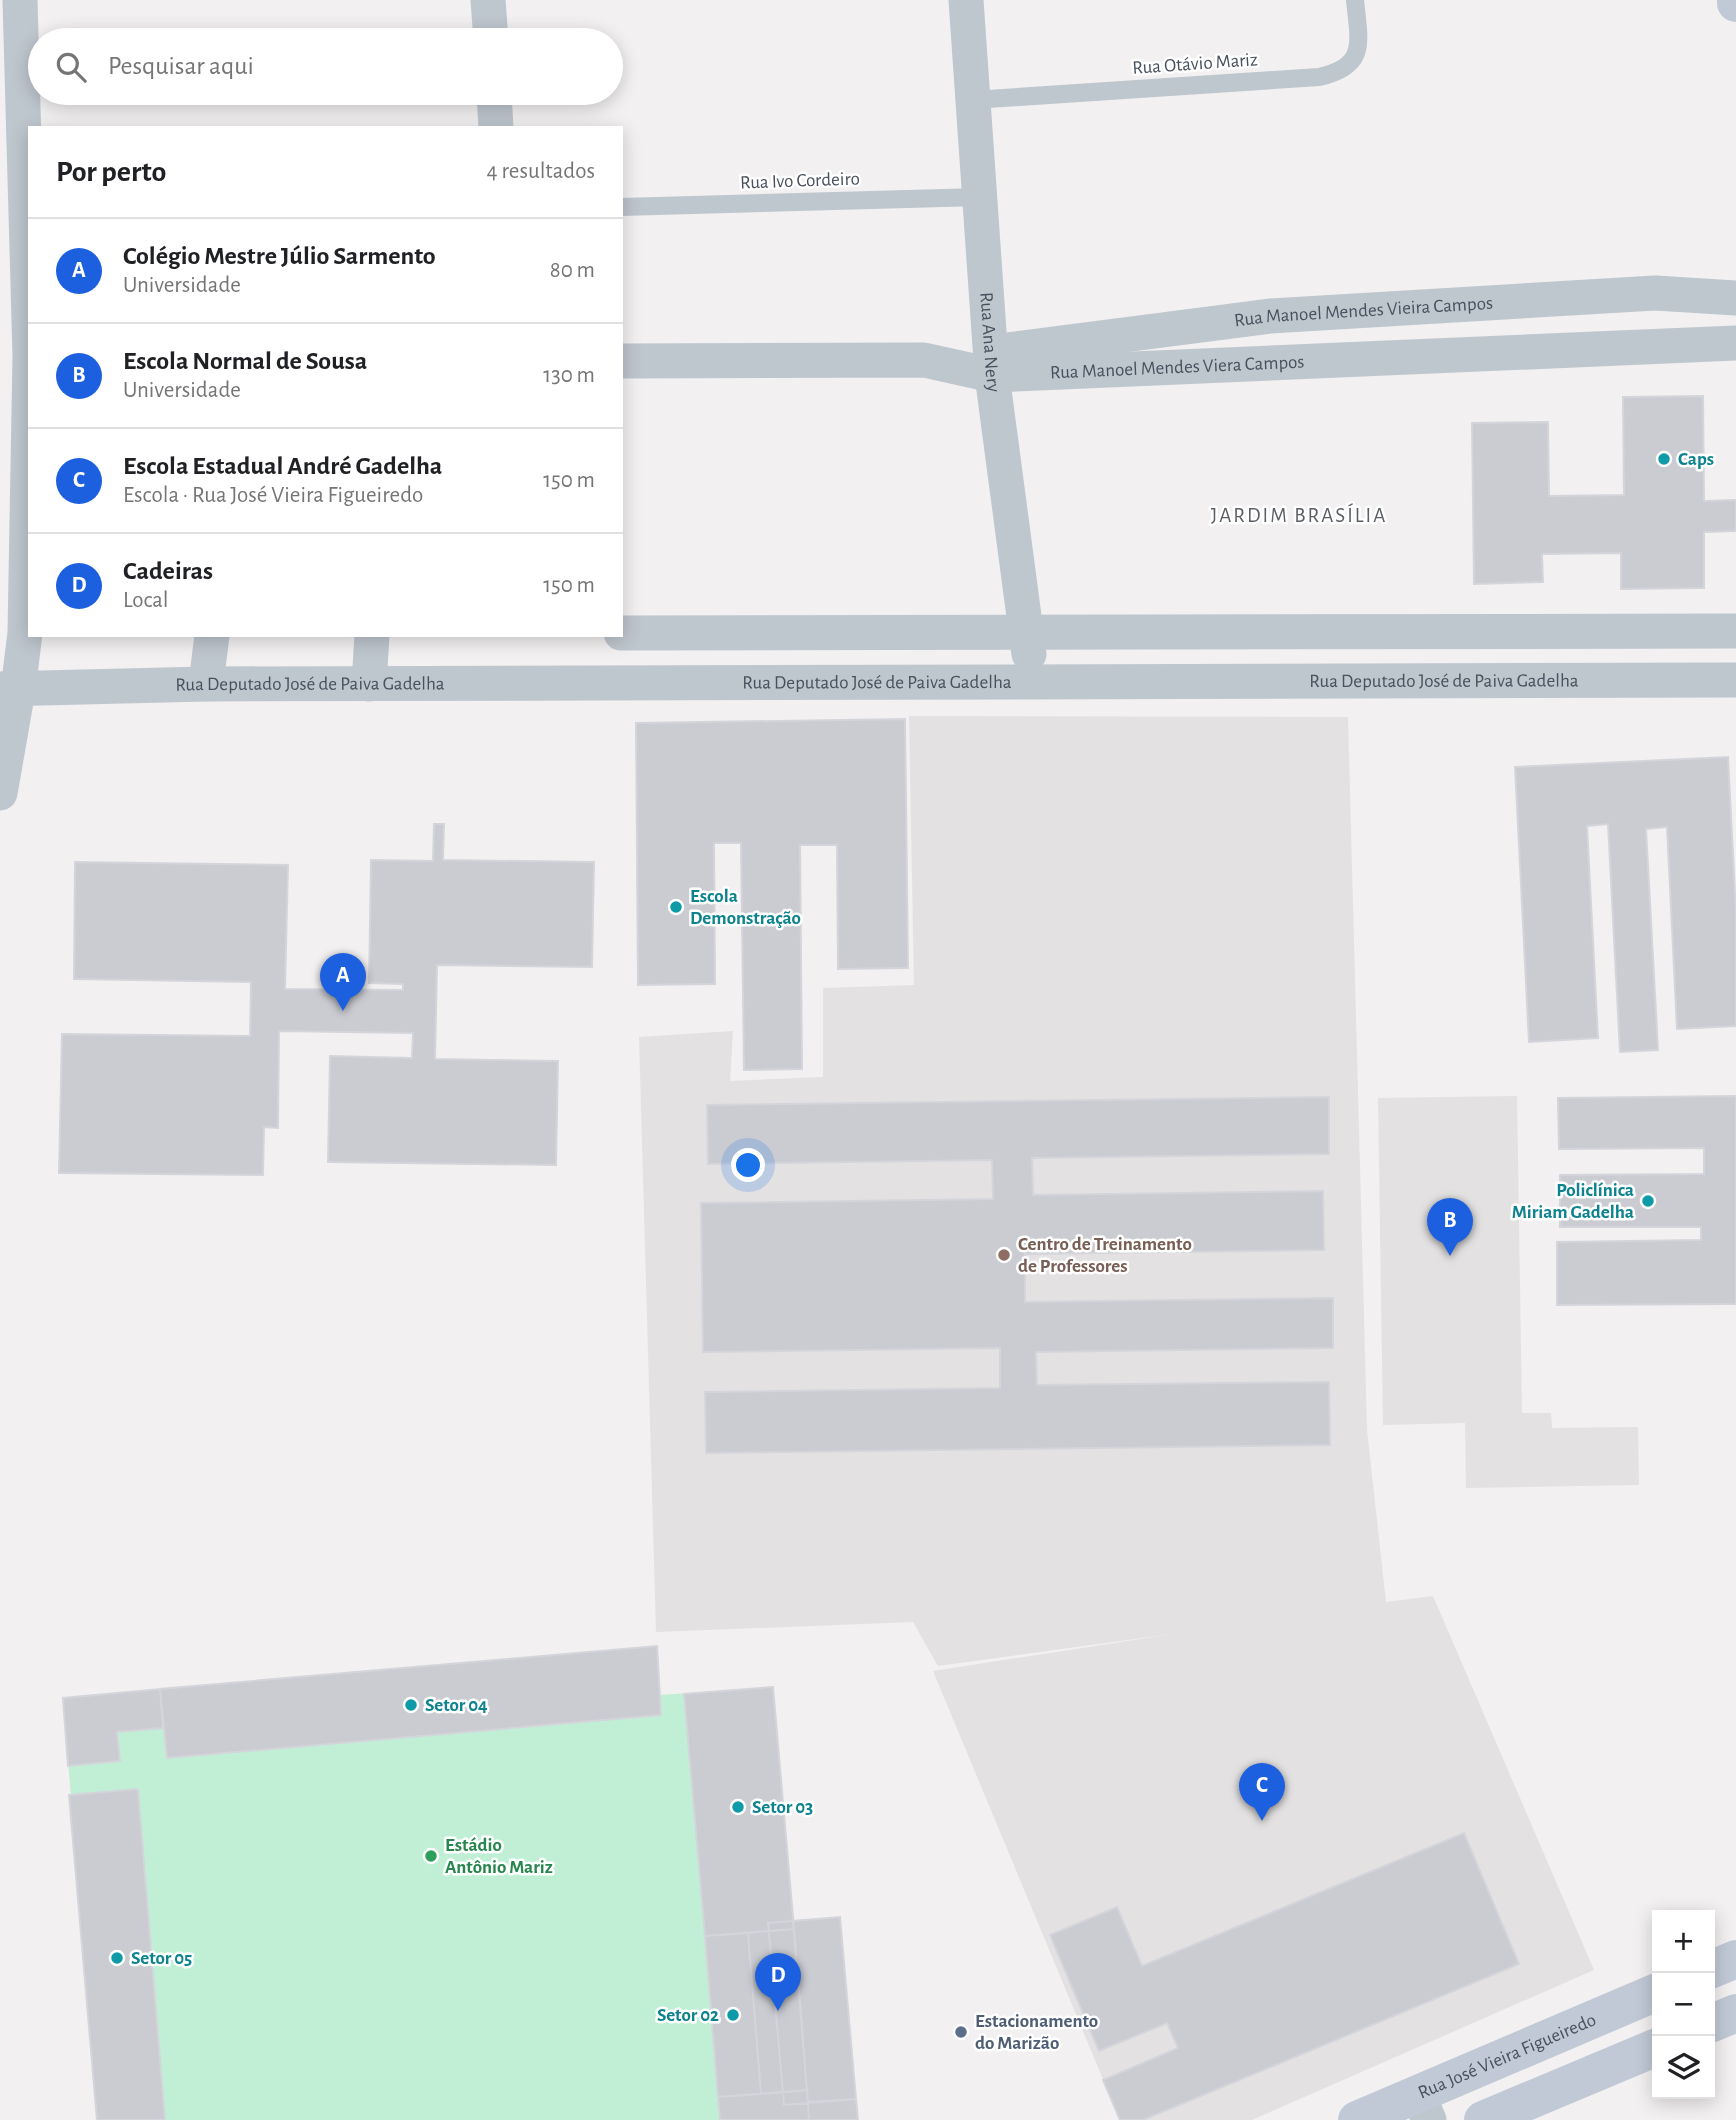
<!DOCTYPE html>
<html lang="pt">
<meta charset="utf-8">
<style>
:root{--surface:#fff;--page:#f6f6f6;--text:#202124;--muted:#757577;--line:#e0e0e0;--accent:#1c60e0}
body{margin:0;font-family:"Alegreya Sans",sans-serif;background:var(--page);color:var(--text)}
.controls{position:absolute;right:21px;bottom:21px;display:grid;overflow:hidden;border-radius:0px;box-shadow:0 4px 18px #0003}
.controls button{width:63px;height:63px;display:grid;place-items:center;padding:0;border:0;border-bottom:2px solid var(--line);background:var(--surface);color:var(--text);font:35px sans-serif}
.you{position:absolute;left:749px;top:1166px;width:24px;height:24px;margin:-18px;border:5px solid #fff;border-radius:50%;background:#1a73e8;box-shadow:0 0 0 10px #1a73e833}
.badge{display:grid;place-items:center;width:46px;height:46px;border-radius:50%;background:var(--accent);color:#fff;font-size:23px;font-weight:700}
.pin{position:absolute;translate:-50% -58px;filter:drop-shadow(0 2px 4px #0008)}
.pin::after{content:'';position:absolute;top:37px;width:24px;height:21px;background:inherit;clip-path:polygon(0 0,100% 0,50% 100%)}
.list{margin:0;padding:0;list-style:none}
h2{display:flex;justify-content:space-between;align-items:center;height:91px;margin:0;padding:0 28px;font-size:30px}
h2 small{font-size:23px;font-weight:400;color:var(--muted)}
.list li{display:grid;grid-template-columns:46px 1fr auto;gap:21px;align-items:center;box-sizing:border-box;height:105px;padding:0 28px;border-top:2px solid var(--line)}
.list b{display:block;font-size:26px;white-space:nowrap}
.list p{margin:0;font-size:23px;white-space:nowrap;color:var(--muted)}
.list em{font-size:23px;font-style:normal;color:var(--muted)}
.icon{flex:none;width:38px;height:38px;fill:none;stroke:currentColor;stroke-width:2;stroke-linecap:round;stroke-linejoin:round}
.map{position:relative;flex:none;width:1736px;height:2120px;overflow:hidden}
.search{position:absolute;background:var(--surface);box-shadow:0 4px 18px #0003;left:28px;top:28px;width:595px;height:77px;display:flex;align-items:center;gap:18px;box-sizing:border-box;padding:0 24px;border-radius:38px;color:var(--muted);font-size:26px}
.panel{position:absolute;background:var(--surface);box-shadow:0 4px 18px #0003;left:28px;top:126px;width:595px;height:511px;border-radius:0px}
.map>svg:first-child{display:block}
.education{fill:#e3e1e2}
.green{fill:#c0efd6}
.building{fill:#caccd2;stroke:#d4d5db;stroke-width:2}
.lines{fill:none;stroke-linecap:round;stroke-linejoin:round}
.lane{stroke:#bec6ce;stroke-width:18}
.street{stroke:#bec6ce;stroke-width:35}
.secondary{stroke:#c1c9d6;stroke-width:38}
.culture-dot{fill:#0f9aa8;stroke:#fff;stroke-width:2.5}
.education-dot{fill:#8d6e63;stroke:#fff;stroke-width:2.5}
.leisure-dot{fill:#2e9e5b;stroke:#fff;stroke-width:2.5}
.service-dot{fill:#5c6f8a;stroke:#fff;stroke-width:2.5}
.labels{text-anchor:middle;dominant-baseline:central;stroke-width:5;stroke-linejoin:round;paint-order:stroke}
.street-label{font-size:19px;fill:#48515d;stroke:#fff}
.culture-label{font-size:19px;font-weight:bold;fill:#0d838f;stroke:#fff;text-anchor:start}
.education-label{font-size:19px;font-weight:bold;fill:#785e54;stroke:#fff;text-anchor:start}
.leisure-label{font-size:19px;font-weight:bold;fill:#27864d;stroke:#fff;text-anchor:start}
.service-label{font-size:19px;font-weight:bold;fill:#4e5e75;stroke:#fff;text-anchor:start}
.neighbourhood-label{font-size:21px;letter-spacing:2px;fill:#5c5f65;stroke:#fff}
</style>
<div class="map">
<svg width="1736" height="2120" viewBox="0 0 1736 2120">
<rect width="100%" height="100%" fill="#f2f0f0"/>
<path class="education" d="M909 716 1348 717 1367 1430 1386 1602 1433 1596 1594 1970 1252 2120H1120L933 1671 1179 1633 938 1666 913 1622 656 1632 639 1037 733 1031 730 1081 823 1077V988L914 985Z
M1517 1096 1522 1413H1551L1552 1428 1638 1427 1639 1485 1466 1488 1465 1423 1383 1425 1378 1098Z"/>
<path class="green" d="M657 1646 660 1695 773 1687 793 1921 840 1917 858 2120H97L63 1698Z"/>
<path class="building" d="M1703 396 1704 501 1736 500V531L1704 532V588L1621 589V553L1542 554 1543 582 1474 584 1472 423 1548 422 1549 496 1624 495 1623 397Z
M905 719 908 968 838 969 837 845H800L802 1069 744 1070 741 843H714L715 984 638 985 636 723Z
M1728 757 1736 913V1026L1677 1029 1667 827 1646 829 1658 1050 1620 1052 1608 824 1587 826 1598 1038 1529 1042 1515 767Z
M434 824H444L443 860 594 862 592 967 437 965 435 1059 558 1061 556 1165 328 1162 330 1056 412 1058 413 1033 279 1031 278 1128 264 1127 263 1175 59 1173 62 1034 250 1036 251 982 74 979 75 862 288 865 285 989 403 990V984L369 983 371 860 433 861Z
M1736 1096V1304L1557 1305V1242L1701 1240V1227H1560V1175L1704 1174V1148L1559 1149 1558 1098Z
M1329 1097V1154L1032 1158 1033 1195 1323 1191 1324 1250 1025 1254V1302L1333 1298V1348L1036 1352 1037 1385 1329 1382 1330 1445 706 1453 705 1392 1000 1388V1348L703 1352 701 1203 993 1199 992 1160 708 1164 707 1105Z
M657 1646 661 1715 167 1758 160 1689Z
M773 1687 794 1929 705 1936 684 1694Z
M160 1689 163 1728 117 1732 120 1761 68 1766 63 1698Z
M138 1789 165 2120H97L69 1795Z
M1464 1833 1519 1964 1143 2120H1120L1103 2080 1178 2048 1167 2023 1099 2051 1050 1935 1117 1907 1142 1966Z
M840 1917 856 2099 784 2105 768 1923Z
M840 1917 856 2099 808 2102 793 1921Z
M794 1929 807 2090 761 2094 748 1933Z
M748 1933 761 2094 718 2097 705 1936Z
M807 2090 809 2120H720L718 2097Z
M856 2099 858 2120H809L808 2102Z"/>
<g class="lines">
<path class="lane" d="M973 100 1319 77C1368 66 1359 42 1355 0
M621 207 980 197"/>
<g class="street">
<path d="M488 0 491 40"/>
<path id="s1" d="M966 0 992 375 1029 654"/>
<path d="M494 93 496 128"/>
<path id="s2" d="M992 352 1270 316 1655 293 1736 298"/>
<path id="s3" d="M621 361 924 360 992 375 1736 343"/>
<path d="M621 633 1736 631"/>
<path d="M206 684 212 635"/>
<path d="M369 684 372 635"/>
<path id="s4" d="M0 689 206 684 1736 680"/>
<path d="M0 793 18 690 25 633 30 356 20 0"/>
<path d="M1418 2094 1429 2120"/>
</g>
<g class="secondary">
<path d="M1736 0V3"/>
<path d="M1710 1970 1736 1959"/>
<path d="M1710 2024 1736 2013"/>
<path id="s5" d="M1357 2120 1657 1992"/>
<path d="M1483 2120 1657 2047"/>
</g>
</g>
<g class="culture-dot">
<circle cx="1664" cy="459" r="7"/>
<circle cx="676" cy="907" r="7"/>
<circle cx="1648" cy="1201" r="7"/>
<circle cx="411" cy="1705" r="7"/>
<circle cx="738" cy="1807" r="7"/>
<circle cx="117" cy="1958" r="7"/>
<circle cx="733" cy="2015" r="7"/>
</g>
<circle class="education-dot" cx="1004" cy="1255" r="7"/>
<circle class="leisure-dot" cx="431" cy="1856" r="7"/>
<circle class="service-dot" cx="961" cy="2032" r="7"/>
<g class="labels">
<g class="street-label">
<text transform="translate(1195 64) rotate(-4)">Rua Otávio Mariz</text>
<text transform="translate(800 181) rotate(-2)">Rua Ivo Cordeiro</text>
<text stroke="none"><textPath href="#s2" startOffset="374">Rua Manoel Mendes Vieira Campos</textPath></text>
<text stroke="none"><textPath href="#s1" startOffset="343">Rua Ana Nery</textPath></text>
<text stroke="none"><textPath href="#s3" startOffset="558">Rua Manoel Mendes Viera Campos</textPath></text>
<text stroke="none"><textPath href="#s4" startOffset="877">Rua Deputado José de Paiva Gadelha</textPath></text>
<text stroke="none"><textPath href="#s4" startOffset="1444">Rua Deputado José de Paiva Gadelha</textPath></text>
<text stroke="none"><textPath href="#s4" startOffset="310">Rua Deputado José de Paiva Gadelha</textPath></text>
<text stroke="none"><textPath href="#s5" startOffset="163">Rua José Vieira Figueiredo</textPath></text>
</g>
<g class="culture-label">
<text x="1678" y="459">Caps</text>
<text x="690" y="896">Escola<tspan x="690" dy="22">Demonstração</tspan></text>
<text x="1634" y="1190" text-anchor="end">Policlínica<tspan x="1634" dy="22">Miriam Gadelha</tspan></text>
<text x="425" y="1705">Setor 04</text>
<text x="752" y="1807">Setor 03</text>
<text x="131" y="1958">Setor 05</text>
<text x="719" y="2015" text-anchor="end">Setor 02</text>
</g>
<g class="education-label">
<text x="1018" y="1244">Centro de Treinamento<tspan x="1018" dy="22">de Professores</tspan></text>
</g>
<g class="leisure-label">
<text x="445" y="1845">Estádio<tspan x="445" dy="22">Antônio Mariz</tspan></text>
</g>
<g class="service-label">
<text x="975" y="2021">Estacionamento<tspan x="975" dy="22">do Marizão</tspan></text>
</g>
<g class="neighbourhood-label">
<text x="1299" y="515">JARDIM BRASÍLIA</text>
</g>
</g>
</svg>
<div class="controls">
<button>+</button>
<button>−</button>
<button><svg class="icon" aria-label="layers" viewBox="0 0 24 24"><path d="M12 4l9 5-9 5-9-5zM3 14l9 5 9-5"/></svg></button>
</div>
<div class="you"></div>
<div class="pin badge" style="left:343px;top:1011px">A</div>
<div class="pin badge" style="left:1450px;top:1256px">B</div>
<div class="pin badge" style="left:1262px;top:1821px">C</div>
<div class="pin badge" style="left:778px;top:2011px">D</div>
<div class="search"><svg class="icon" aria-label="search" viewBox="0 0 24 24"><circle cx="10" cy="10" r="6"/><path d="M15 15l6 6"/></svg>Pesquisar aqui</div>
<section class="panel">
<h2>Por perto<small>4 resultados</small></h2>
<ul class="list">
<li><span class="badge">A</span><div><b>Colégio Mestre Júlio Sarmento</b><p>Universidade</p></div><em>80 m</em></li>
<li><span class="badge">B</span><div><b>Escola Normal de Sousa</b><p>Universidade</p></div><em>130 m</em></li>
<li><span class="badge">C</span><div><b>Escola Estadual André Gadelha</b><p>Escola · Rua José Vieira Figueiredo</p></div><em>150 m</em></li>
<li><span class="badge">D</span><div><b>Cadeiras</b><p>Local</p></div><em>150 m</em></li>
</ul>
</section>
</div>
